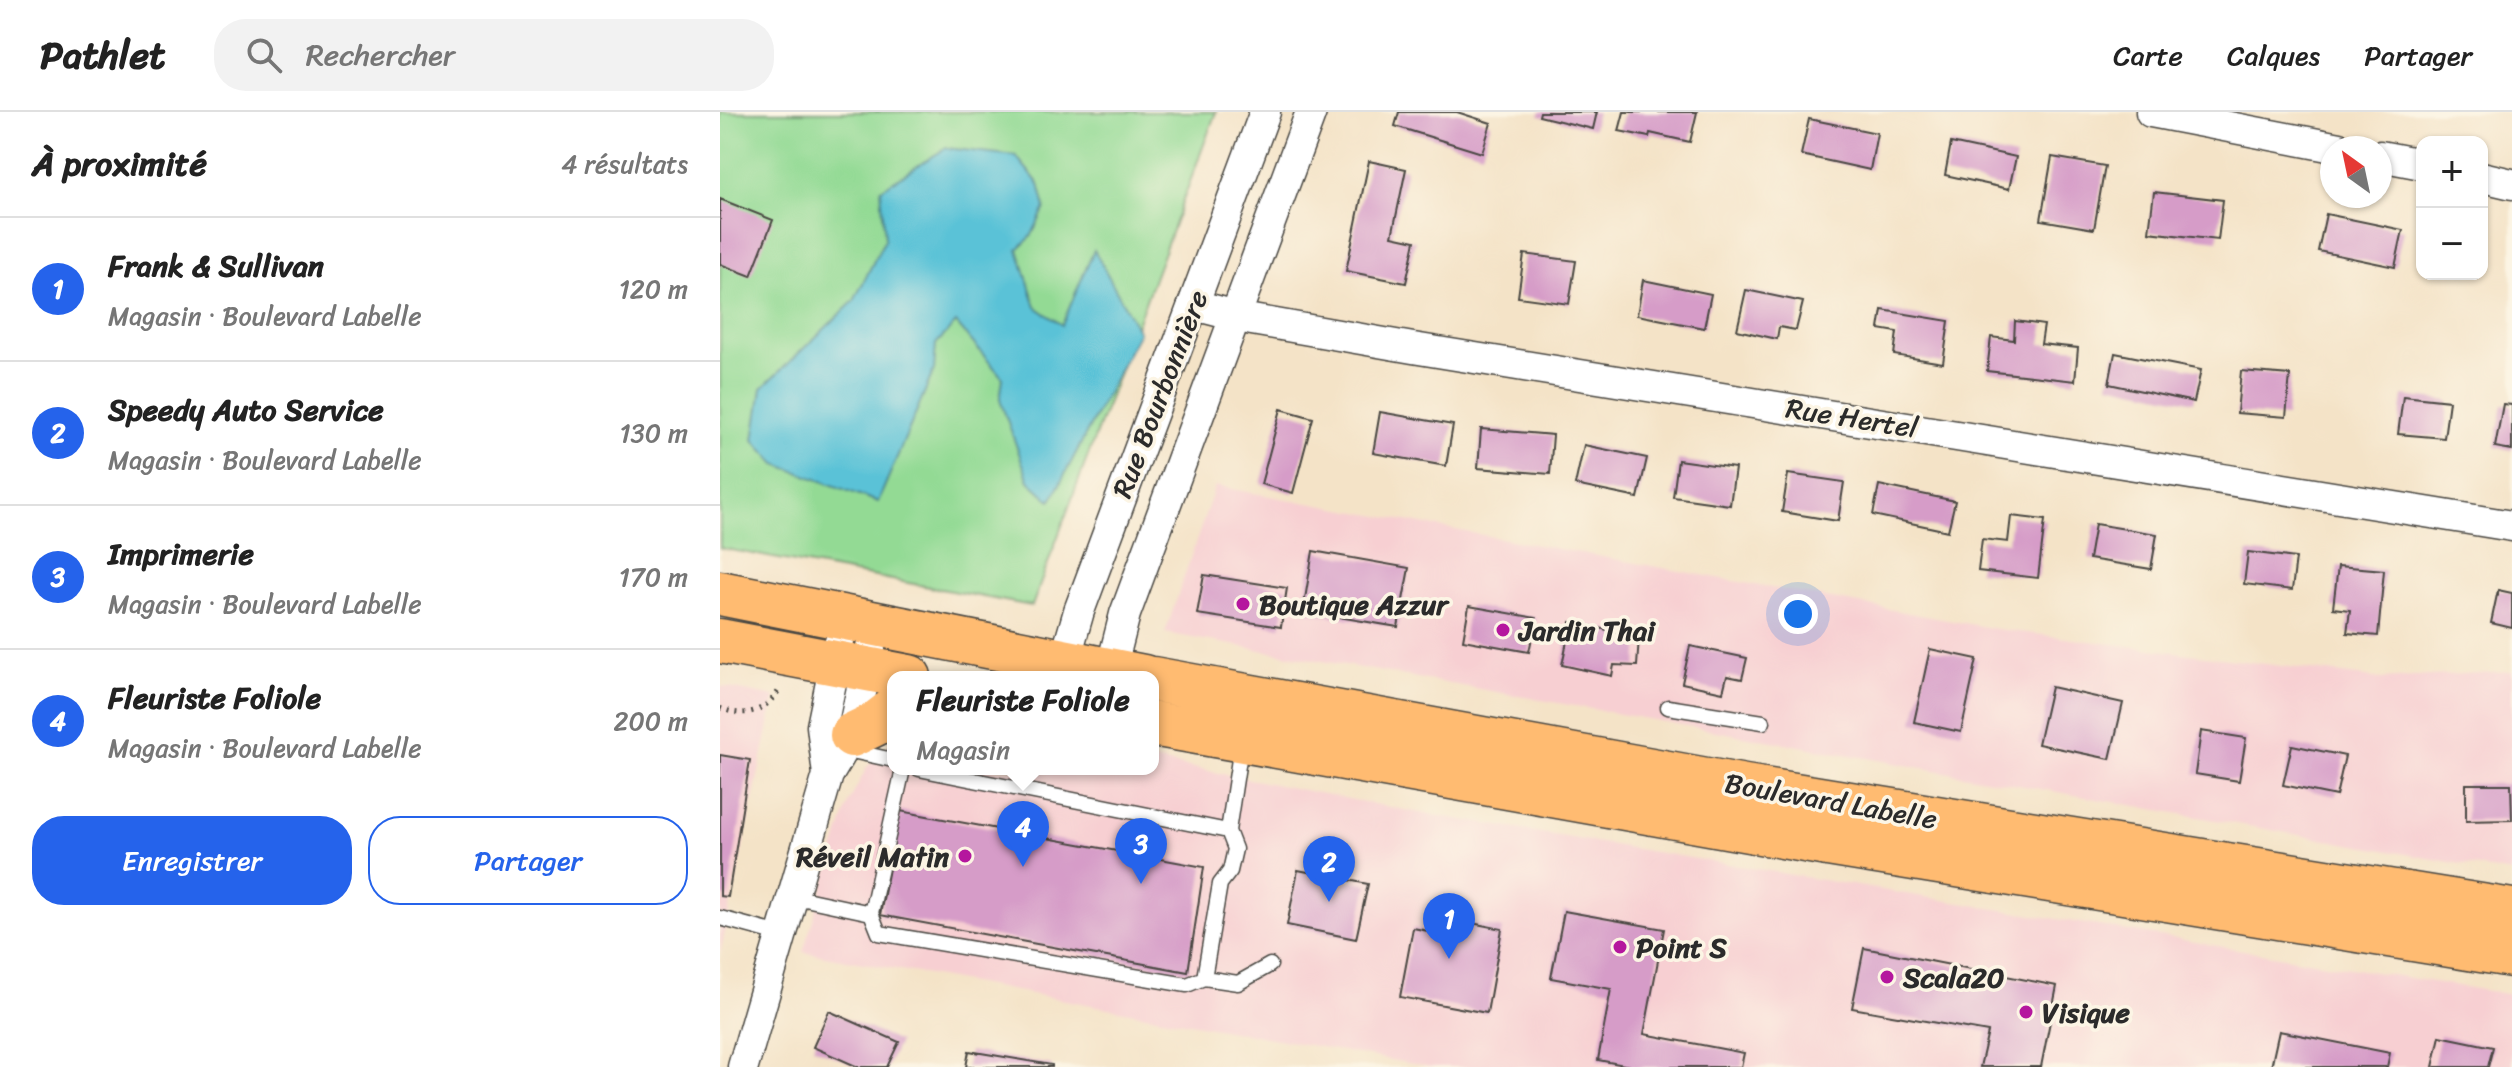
<!DOCTYPE html>
<html lang="fr">
<meta charset="utf-8">
<style>
:root{--surface:#fff;--page:#f2f2f2;--text:#222;--muted:#767676;--line:#e0e0e0;--accent:#2563eb}
body{margin:0;font-family:Sriracha,sans-serif;background:var(--page);color:var(--text)}
.controls{position:absolute;right:24px;top:24px;display:grid;overflow:hidden;border-radius:16px;box-shadow:0 2px 6px #0004}
.controls button{width:72px;height:72px;display:grid;place-items:center;padding:0;border:0;border-bottom:2px solid var(--line);background:var(--surface);color:var(--text);font:40px sans-serif}
.compass{position:absolute;left:1600px;top:24px;width:72px;height:72px;border-radius:50%;background:var(--surface);box-shadow:0 2px 6px #0004;rotate:327deg}
.you{position:absolute;left:1078px;top:502px;width:28px;height:28px;margin:-20px;border:6px solid #fff;border-radius:50%;background:#1a73e8;box-shadow:0 0 0 12px #1a73e833}
.badge{display:grid;place-items:center;width:52px;height:52px;border-radius:50%;background:var(--accent);color:#fff;font-size:26px;font-weight:700}
.pin{position:absolute;translate:-50% -66px;filter:drop-shadow(0 2px 4px #0008)}
.pin::after{content:'';position:absolute;top:42px;width:28px;height:24px;background:inherit;clip-path:polygon(0 0,100% 0,50% 100%)}
.popup{position:absolute;left:167px;top:559px;width:272px;height:104px;box-sizing:border-box;display:grid;place-content:center;border-radius:16px;background:var(--surface);filter:drop-shadow(0 2px 6px #0005);font-size:26px;white-space:nowrap;color:var(--muted)}
.popup b{font-size:30px;color:var(--text)}
.popup::after{content:'';position:absolute;left:50%;top:100%;margin-left:-16px;border:16px solid transparent;border-top-color:var(--surface)}
.list{margin:0;padding:0;list-style:none}
h2{display:flex;justify-content:space-between;align-items:center;height:104px;margin:0;padding:0 32px;font-size:34px}
h2 small{font-size:26px;font-weight:400;color:var(--muted)}
.list li{display:grid;grid-template-columns:52px 1fr auto;gap:24px;align-items:center;box-sizing:border-box;height:144px;padding:0 32px;border-top:2px solid var(--line)}
.list b{display:block;font-size:30px;white-space:nowrap}
.list p{margin:0;font-size:26px;white-space:nowrap;color:var(--muted)}
.list em{font-size:26px;font-style:normal;color:var(--muted)}
.actions{display:flex;gap:16px;padding:24px 32px}
.actions a{flex:1;padding:18px 0;border:2px solid var(--accent);border-radius:32px;text-align:center;font-size:28px;color:var(--accent)}
.actions .main{background:var(--accent);color:#fff}
.icon{flex:none;width:44px;height:44px;fill:none;stroke:currentColor;stroke-width:2;stroke-linecap:round;stroke-linejoin:round}
.map{position:relative;flex:none;width:1792px;height:955px;overflow:hidden}
header{display:flex;align-items:center;gap:48px;box-sizing:border-box;height:112px;padding:0 40px;background:var(--surface);border-bottom:2px solid var(--line)}
header strong{font-size:38px}
nav{display:flex;gap:44px;margin-inline-start:auto;font-size:28px}
.search{width:560px;height:72px;background:var(--page);display:flex;align-items:center;gap:20px;box-sizing:border-box;padding:0 28px;border-radius:32px;color:var(--muted);font-size:30px}
main{display:flex}
aside{flex:1;background:var(--surface)}
.map>svg:first-child{display:block}
.built{fill:#f7cfd2}
.green{fill:#93da94;stroke:#5f8260;stroke-width:2}
.water{fill:#5ac2d7;stroke:#427681;stroke-width:2}
.building{fill:#d69cc8}
.lines{fill:none;stroke-linecap:round;stroke-linejoin:round}
.lane-casing{stroke:#494742;stroke-width:17}
.street-casing{stroke:#494742;stroke-width:33}
.primary-casing{stroke:#494742;stroke-width:47}
.path{stroke:#494742;stroke-width:5;stroke-dasharray:2 6;stroke-linecap:butt}
.lane{stroke:#fff;stroke-width:14}
.street{stroke:#fff;stroke-width:30}
.primary{stroke:#ffbb71;stroke-width:44}
.poi-dot{fill:#b5179e;stroke:#fcf5e5;stroke-width:3}
.labels{text-anchor:middle;dominant-baseline:central;stroke-width:7;stroke-linejoin:round;paint-order:stroke}
.street-label{font-size:28px;fill:#2b2b2b;stroke:#fcf5e5}
.poi-label{font-size:28px;font-weight:bold;fill:#2b2b2b;stroke:#fcf5e5;text-anchor:start}
</style>
<header>
<strong>Pathlet</strong>
<div class="search"><svg class="icon" aria-label="search" viewBox="0 0 24 24"><circle cx="10" cy="10" r="6"/><path d="M15 15l6 6"/></svg>Rechercher</div>
<nav><a>Carte</a><a>Calques</a><a>Partager</a></nav>
</header>
<main>
<aside>
<h2>À proximité<small>4 résultats</small></h2>
<ul class="list">
<li><span class="badge">1</span><div><b>Frank &amp; Sullivan</b><p>Magasin · Boulevard Labelle</p></div><em>120 m</em></li>
<li><span class="badge">2</span><div><b>Speedy Auto Service</b><p>Magasin · Boulevard Labelle</p></div><em>130 m</em></li>
<li><span class="badge">3</span><div><b>Imprimerie</b><p>Magasin · Boulevard Labelle</p></div><em>170 m</em></li>
<li><span class="badge">4</span><div><b>Fleuriste Foliole</b><p>Magasin · Boulevard Labelle</p></div><em>200 m</em></li>
</ul>
<div class="actions"><a class="main">Enregistrer</a><a>Partager</a></div>
</aside>
<div class="map">
<svg width="1792" height="955" viewBox="0 0 1792 955">
<rect width="100%" height="100%" fill="#fcf5e5"/>
<filter id="ink" filterUnits="userSpaceOnUse"><feTurbulence type="fractalNoise" baseFrequency=".0125" numOctaves="2"/><feDisplacementMap in="SourceGraphic" scale="16" xChannelSelector="R" yChannelSelector="G"/><feConvolveMatrix kernelMatrix="1 2 1 2 8 2 1 2 1" color-interpolation-filters="sRGB"/></filter>
<filter id="wash" filterUnits="userSpaceOnUse"><feTurbulence type="fractalNoise" baseFrequency=".006" numOctaves="4" result="noise"/><feDisplacementMap in="SourceGraphic" scale="32" xChannelSelector="R" yChannelSelector="G"/><feGaussianBlur stdDeviation="1.8" result="paint"/><feColorMatrix in="noise" values="0 0 0 0 0 0 0 0 0 0 0 0 0 0 0 0 0 1.4 0 .05"/><feComposite in="paint" operator="in"/></filter>
<g filter="url(#wash)">
<rect width="100%" height="100%" fill="#f4e3c7"/>
<path class="built" d="M495 374 1276 517 1661 567 1792 559V761L445 521Z
M0 574 55 585 0 842Z
M173 629V657H433V648L689 699 1792 883V955H709L83 840 129 690 147 655Z"/>
<path class="green" d="M0 0H496L312 494 0 436Z"/>
<path class="water" d="M226 36 296 44 319 72 325 96 311 125 298 137 316 195 342 213 374 138 419 220 331 389 309 369 280 288 283 266 236 211 216 232 214 258 158 390 56 352 34 328 42 276 134 189 165 127 161 77Z"/>
<g id="blocks">
<path class="building" d="M679 0H737L771 11 762 41 675 14Z
M820 0H877L873 17 819 4Z
M904 0H977L970 30 930 21 929 25 899 19Z
M1089 7 1157 21 1150 58 1081 43Z
M1231 31 1296 45 1289 77 1225 63Z
M1332 45 1385 54 1374 117 1321 108Z
M649 49 686 57 672 124 695 129 686 171 626 159Z
M1434 80 1503 88 1498 128 1429 120Z
M0 87 53 108 31 164 0 152Z
M1606 102 1683 118 1675 155 1598 139Z
M804 142 856 149 849 192 798 185Z
M923 168 991 182 984 216 917 203Z
M1026 178 1083 190 1076 218 1059 215 1057 227 1017 218Z
M1162 198 1229 209 1223 251 1174 243 1177 220 1159 217Z
M1295 209 1324 213 1321 232 1358 236 1355 269 1267 259 1271 225 1294 228Z
M1395 241 1481 258 1474 290 1389 272Z
M1521 259 1570 263 1566 305 1517 301Z
M1683 284 1729 289 1724 326 1678 322Z
M1783 292 1792 293V338L1775 335Z
M561 297 593 306 573 381 541 372Z
M660 300 733 313 726 354 653 341Z
M761 317 833 323 830 362 758 356Z
M864 333 927 346 918 386 855 373Z
M958 348 1015 356 1010 393 953 385Z
M1068 362 1124 370 1118 409 1062 400Z
M1159 373 1235 389 1228 419 1153 403Z
M1291 404 1325 408 1318 466 1258 459 1262 427 1288 430Z
M1375 412 1437 422 1431 457 1369 447Z
M593 439 689 456 678 515 583 499Z
M1528 440 1576 446 1572 478 1524 472Z
M1618 454 1664 458 1658 524 1627 521 1630 498 1613 496Z
M484 463 567 476 561 515 477 502Z
M1778 478 1792 481V516L1771 511Z
M749 494 816 506 809 540 743 528Z
M851 510 919 525 917 554 894 553 892 564 842 553Z
M970 534 1027 546 1022 567 1007 564 1003 580 962 571Z
M1210 537 1257 547 1241 620 1194 610Z
M1331 575 1403 591 1390 647 1318 632Z
M1481 619 1526 626 1519 669 1475 662Z
M1572 633 1625 644 1616 684 1563 673Z
M0 643 30 648 8 785 0 784Z
M1746 672H1791L1792 708 1746 709Z
M180 699 484 755 468 860 160 803Z
M578 758 648 772 636 827 567 813Z
M844 799 944 817 924 922 1024 941 1021 955H915L878 948 891 877 831 866Z
M726 806 782 817 767 901 680 885 693 816 723 822Z
M1144 836 1337 874 1321 955H1260L1268 920 1132 896Z
M109 899 179 930 167 955H138L93 935Z
M1559 919 1670 941 1667 955H1551Z
M1720 924 1773 935 1768 955H1713Z
M249 939 332 953V955H246Z"/>
</g>
</g>
<g filter="url(#ink)">
<use href="#blocks" fill-opacity="0" stroke="#494742" stroke-width="2"/>
<g class="lines">
<defs>
<path id="lane" d="M948 595 1043 610
M127 638 173 648
M183 657 151 801 159 821 467 873 484 866
M199 657 508 719 521 634
M508 719 515 737 510 759 500 772 484 866 518 871 550 853
M71 784 151 801
M0 806 60 822"/>
<path id="street" d="M1431 0 1619 36
M1660 44 1702 52
M1762 65 1792 72
M474 193 532 208 693 236 1792 414
M340 565 359 499 545 0
M389 565 405 502 591 0
M108 663 102 614 119 532
M23 955 108 663 132 623 150 538"/>
<path id="primary" d="M0 481 424 565
M0 529 189 565
M433 567 1025 675 1792 799
M433 612 1102 731 1792 843
M132 623 155 612 173 598"/>
</defs>
<use href="#lane" class="lane-casing"/>
<use href="#street" class="street-casing"/>
<use href="#primary" class="primary-casing"/>
<path class="path" d="M0 596C26 607 47 599 61 575"/>
<use href="#lane" class="lane"/>
<use href="#street" class="street"/>
<use href="#primary" class="primary"/>
</g>
</g>
<g class="poi-dot">
<circle cx="523" cy="492" r="8"/>
<circle cx="783" cy="518" r="8"/>
<circle cx="245" cy="744" r="8"/>
<circle cx="900" cy="835" r="8"/>
<circle cx="1167" cy="865" r="8"/>
<circle cx="1306" cy="900" r="8"/>
</g>
<g class="labels">
<g class="street-label">
<text transform="translate(440 282) rotate(-69)">Rue Bourbonnière</text>
<text transform="translate(1132 306) rotate(9)">Rue Hertel</text>
<text transform="translate(1111 689) rotate(10)">Boulevard Labelle</text>
</g>
<g class="poi-label">
<text x="539" y="492">Boutique Azzur</text>
<text x="799" y="518">Jardin Thai</text>
<text x="229" y="744" text-anchor="end">Réveil Matin</text>
<text x="916" y="835">Point S</text>
<text x="1183" y="865">Scala20</text>
<text x="1322" y="900">Visique</text>
</g>
</g>
</svg>
<div class="controls">
<button>+</button>
<button>−</button>
</div>
<svg class="compass" viewBox="-18 -18 36 36"><path d="M0-13l5 13h-10z" fill="#e53935"/><path d="M0 13l5-13h-10z" fill="#767676"/></svg>
<div class="you"></div>
<div class="pin badge" style="left:729px;top:847px">1</div>
<div class="pin badge" style="left:609px;top:790px">2</div>
<div class="pin badge" style="left:421px;top:772px">3</div>
<div class="pin badge" style="left:303px;top:755px">4</div>
<div class="popup"><b>Fleuriste Foliole</b>Magasin</div>
</div>
</main>
